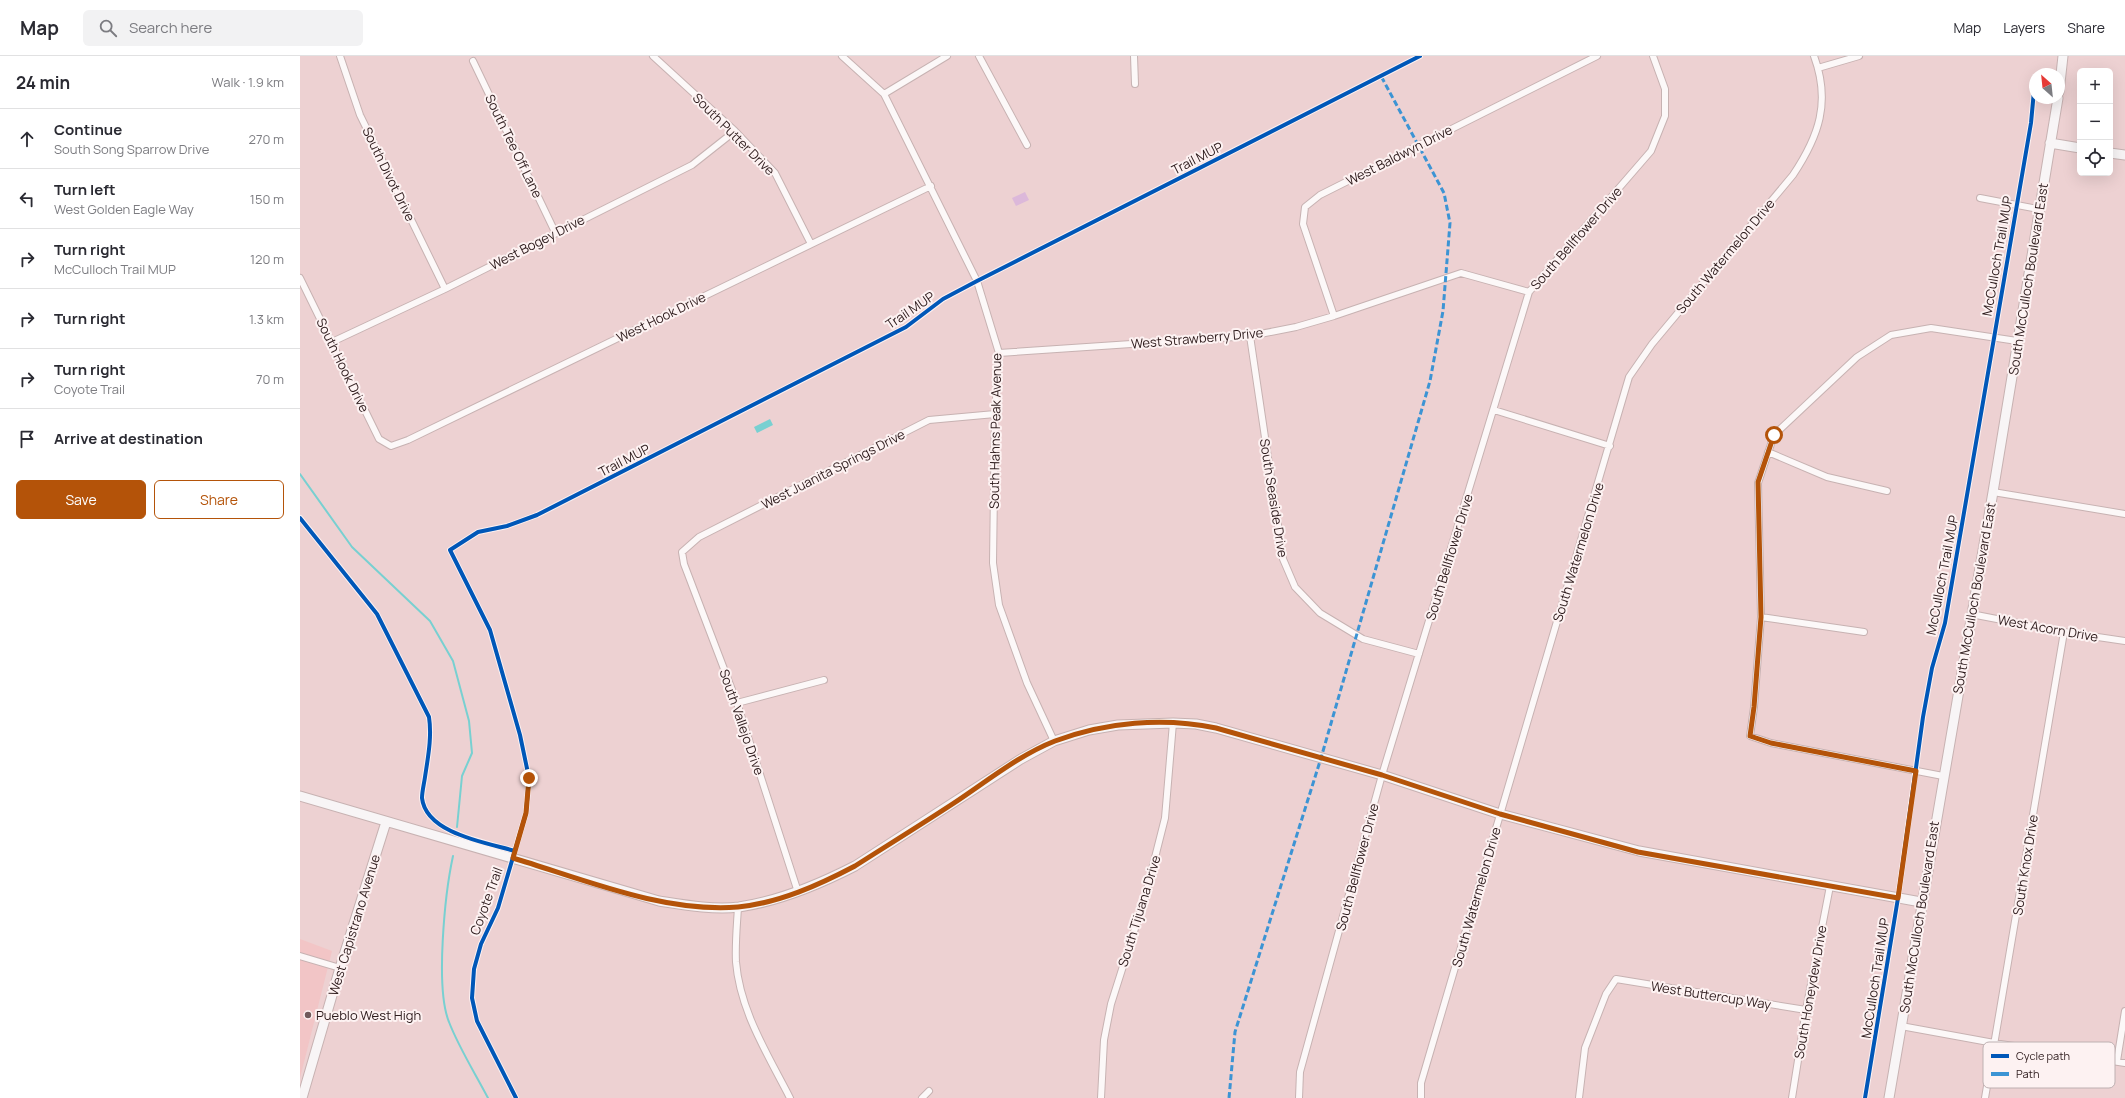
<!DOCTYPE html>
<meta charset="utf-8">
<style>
:root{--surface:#fff;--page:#f2f2f3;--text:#2b2b33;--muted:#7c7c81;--line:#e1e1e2;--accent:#b45309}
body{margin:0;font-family:Manrope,sans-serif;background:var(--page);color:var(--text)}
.controls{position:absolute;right:12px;top:12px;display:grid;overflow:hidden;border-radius:6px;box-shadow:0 4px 16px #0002}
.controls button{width:36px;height:36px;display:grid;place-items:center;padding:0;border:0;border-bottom:1px solid var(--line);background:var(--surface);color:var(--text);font:20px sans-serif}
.compass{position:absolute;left:1729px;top:12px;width:36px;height:36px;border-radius:50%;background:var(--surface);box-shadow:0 4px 16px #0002;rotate:333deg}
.stop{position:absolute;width:12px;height:12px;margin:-9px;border:3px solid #b45309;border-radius:50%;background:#fff}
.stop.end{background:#b45309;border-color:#fff;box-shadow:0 1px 4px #0008}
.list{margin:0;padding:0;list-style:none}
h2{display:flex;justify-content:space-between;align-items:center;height:52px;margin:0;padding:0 16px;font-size:17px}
h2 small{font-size:13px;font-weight:400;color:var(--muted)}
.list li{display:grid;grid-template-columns:26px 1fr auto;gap:12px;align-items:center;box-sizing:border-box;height:60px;padding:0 16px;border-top:1px solid var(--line)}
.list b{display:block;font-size:15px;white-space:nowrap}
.list p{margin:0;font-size:13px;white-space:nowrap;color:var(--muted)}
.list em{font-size:13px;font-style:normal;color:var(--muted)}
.actions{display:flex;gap:8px;padding:12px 16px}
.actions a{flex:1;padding:9px 0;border:1px solid var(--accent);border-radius:6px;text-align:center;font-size:14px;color:var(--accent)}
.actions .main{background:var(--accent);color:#fff}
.icon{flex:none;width:22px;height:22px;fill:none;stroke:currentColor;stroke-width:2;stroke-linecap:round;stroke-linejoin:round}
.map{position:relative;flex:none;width:1825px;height:1042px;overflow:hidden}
header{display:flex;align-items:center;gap:24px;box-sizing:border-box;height:56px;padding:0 20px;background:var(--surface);border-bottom:1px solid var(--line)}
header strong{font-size:19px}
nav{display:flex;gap:22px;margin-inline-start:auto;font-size:14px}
.search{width:280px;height:36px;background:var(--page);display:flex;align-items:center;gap:10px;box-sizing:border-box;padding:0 14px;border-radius:6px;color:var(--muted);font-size:15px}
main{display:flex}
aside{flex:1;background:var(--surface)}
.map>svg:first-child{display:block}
.built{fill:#f2c5c6}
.green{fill:#dcb8da}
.water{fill:#78d0d1}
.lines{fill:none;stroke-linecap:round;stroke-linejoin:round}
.stream{stroke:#78d0d1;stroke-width:2}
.street-casing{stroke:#c7b2b2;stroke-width:8}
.secondary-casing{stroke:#c7b2b2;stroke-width:11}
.street{stroke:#fcf8f8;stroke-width:6}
.secondary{stroke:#f8f5f6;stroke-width:9}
.quiet{stroke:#3c94d4;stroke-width:3;stroke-dasharray:6 3;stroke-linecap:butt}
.cycleway-casing{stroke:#fdf2f2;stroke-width:6}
.cycleway{stroke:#0057b8;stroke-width:4}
.route{stroke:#b45309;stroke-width:5}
.poi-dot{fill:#705a5b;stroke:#fdf2f2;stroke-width:1.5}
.labels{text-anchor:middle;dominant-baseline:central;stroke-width:4;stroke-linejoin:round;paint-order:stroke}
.street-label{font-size:13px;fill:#2c1a1b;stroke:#fdf2f2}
.poi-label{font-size:13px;fill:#2c1a1b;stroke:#fdf2f2;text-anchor:start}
.key{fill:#fdf2f2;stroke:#beb1b2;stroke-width:1}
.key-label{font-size:11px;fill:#2c1a1b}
</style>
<header>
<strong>Map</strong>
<div class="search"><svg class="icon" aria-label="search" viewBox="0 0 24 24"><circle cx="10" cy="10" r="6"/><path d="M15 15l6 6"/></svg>Search here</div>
<nav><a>Map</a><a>Layers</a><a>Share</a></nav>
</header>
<main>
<aside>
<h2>24 min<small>Walk · 1.9 km</small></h2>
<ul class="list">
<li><svg class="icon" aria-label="ahead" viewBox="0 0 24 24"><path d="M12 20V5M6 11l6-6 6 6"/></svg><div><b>Continue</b><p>South Song Sparrow Drive</p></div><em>270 m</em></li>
<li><svg class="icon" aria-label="left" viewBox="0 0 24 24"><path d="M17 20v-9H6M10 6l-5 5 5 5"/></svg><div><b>Turn left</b><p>West Golden Eagle Way</p></div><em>150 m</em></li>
<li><svg class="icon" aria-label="right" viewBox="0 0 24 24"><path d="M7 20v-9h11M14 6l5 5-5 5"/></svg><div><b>Turn right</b><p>McCulloch Trail MUP</p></div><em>120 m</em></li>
<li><svg class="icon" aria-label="right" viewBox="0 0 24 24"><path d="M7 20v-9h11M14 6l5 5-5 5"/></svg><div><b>Turn right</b></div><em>1.3 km</em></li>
<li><svg class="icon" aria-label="right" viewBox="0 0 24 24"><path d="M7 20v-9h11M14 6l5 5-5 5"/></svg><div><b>Turn right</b><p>Coyote Trail</p></div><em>70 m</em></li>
<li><svg class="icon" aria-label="arrive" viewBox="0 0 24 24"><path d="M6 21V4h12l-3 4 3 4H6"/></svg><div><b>Arrive at destination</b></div></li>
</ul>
<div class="actions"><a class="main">Save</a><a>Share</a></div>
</aside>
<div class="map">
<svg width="1825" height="1042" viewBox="0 0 1825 1042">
<rect width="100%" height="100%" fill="#edd1d2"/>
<path class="built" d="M0 883 32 895 0 1022Z"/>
<path class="green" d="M725 136 729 144 716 150 712 142Z"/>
<path class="water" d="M470 363 473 369 457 377 454 371Z"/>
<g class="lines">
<path class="stream" d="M0 418 52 491 130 565 153 605 169 665 172 697 162 720 157 771
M153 800C145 837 135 932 149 966 159 992 175 1017 188 1042"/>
<defs>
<path id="street" d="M40 0 60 59 145 233
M353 0 435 75 475 117 511 188
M542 0 584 38 677 225 699 297 695 358 693 507 699 549 727 627 754 685
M679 0 727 89
M834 0 835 28
M173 5 255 176
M1518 12 1559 0
M584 38 647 0
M1680 142 1738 153
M0 222 79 383 91 390 108 384 631 130
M1034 260 1003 168 1005 151 1020 139 1297 0
M950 280 983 503 995 531 1020 557 1063 583 1119 598
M32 286 145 233 392 109 435 75
M699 297 950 280 996 271 1034 260 1161 217 1229 236
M1194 354 1310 390
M1468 396 1527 421 1587 435
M1693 436 1825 458
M1671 558 1764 576 1825 585
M1461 561 1564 576
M437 647 524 624
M1643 720 1471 687 1450 680 1454 651 1461 561 1458 427 1474 379 1557 301 1591 279 1631 272 1717 285
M498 836 437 647 384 508 382 496 399 481 629 364 695 358
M438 851C437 869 435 888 436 906 440 955 468 999 490 1042
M0 900 40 912
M1601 970 1694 987 1825 1007
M1817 1005 1825 955
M622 1042 629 1035
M801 1042 804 984 811 948 845 841 865 762 873 667
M999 1042 1000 1016 1082 719 1229 236 1351 95 1365 60V33L1353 0
M1121 1042V1027L1329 321 1352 288 1493 119C1519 80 1531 46 1514 0
M1279 1042 1285 992 1306 938 1316 923 1506 954
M1492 1042 1506 954 1530 830
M1685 1042 1764 576"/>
<path id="secondary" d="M1759 36 1763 0
M1750 87 1780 92
M1810 97 1825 99
M0 740 359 845C385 849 413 854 439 851 480 845 518 829 555 810L721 703 754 685 789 674 818 669 873 667 896 668 916 672 1082 719 1200 758 1339 795 1621 846
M2 1042 40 912 86 766
M1589 1042 1693 436 1758 42"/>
</defs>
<use href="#street" class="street-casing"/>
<use href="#secondary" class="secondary-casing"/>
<use href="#street" class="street"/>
<use href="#secondary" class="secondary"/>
<path class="quiet" d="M929 1042 935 976 1021 702 1130 325 1143 255 1150 167 1144 137 1081 20"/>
<defs>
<path id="cycleway" d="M0 462 77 558 129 661C132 681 128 701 125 721 124 728 122 736 122 742 126 778 188 787 215 795
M216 1042 177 965 172 942 174 913 181 888 198 852 226 757 229 722 220 679 190 574 150 494 178 476 207 470 237 459 606 271 643 243 677 225 1120 0
M1565 1042 1598 842 1623 661 1632 612 1645 567 1731 67 1735 24"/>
</defs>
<use href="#cycleway" class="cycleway-casing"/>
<use href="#cycleway" class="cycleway"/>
</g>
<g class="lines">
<path class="route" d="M229 722 226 757 213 802C283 823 363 857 438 851 479 847 519 829 555 810 588 789 622 768 654 747 686 726 719 699 755 685 806 666 863 661 916 672L1082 719 1200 758 1338 796 1598 842 1616 715 1471 687 1450 680 1454 651 1461 561 1458 426 1474 379"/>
</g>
<circle class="poi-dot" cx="8" cy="959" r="4"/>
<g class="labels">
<g class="street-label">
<text transform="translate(434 78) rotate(45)">South Putter Drive</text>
<text transform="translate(214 90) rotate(64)">South Tee Off Lane</text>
<text transform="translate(1099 99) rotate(-27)">West Baldwyn Drive</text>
<text transform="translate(897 102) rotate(-27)">Trail MUP</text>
<text transform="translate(89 118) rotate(64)">South Divot Drive</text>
<text transform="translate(1276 182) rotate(-49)">South Bellflower Drive</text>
<text transform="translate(237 186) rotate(-27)">West Bogey Drive</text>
<text transform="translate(1425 200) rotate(-50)">South Watermelon Drive</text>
<text transform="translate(1697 200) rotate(-80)">McCulloch Trail MUP</text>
<text transform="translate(1728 223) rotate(-81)">South McCulloch Boulevard East</text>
<text transform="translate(610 254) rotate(-34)">Trail MUP</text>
<text transform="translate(361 261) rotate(-26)">West Hook Drive</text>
<text transform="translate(897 282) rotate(-5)">West Strawberry Drive</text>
<text transform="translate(43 309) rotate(64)">South Hook Drive</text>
<text transform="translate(695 375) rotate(-89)">South Hahns Peak Avenue</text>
<text transform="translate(324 404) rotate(-27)">Trail MUP</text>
<text transform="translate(533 413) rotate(-27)">West Juanita Springs Drive</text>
<text transform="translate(974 442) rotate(81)">South Seaside Drive</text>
<text transform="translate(1278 496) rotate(-73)">South Watermelon Drive</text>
<text transform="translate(1149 501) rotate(-73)">South Bellflower Drive</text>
<text transform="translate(1642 519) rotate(-79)">McCulloch Trail MUP</text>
<text transform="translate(1674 542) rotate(-80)">South McCulloch Boulevard East</text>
<text transform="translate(1748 572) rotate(10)">West Acorn Drive</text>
<text transform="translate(442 666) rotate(71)">South Vallejo Drive</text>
<text transform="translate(1725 809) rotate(-81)">South Knox Drive</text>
<text transform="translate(1057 811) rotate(-75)">South Bellflower Drive</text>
<text transform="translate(1176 841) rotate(-74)">South Watermelon Drive</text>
<text transform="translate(186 845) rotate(-70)">Coyote Trail</text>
<text transform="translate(839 855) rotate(-73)">South Tijuana Drive</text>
<text transform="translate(1619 861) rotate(-81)">South McCulloch Boulevard East</text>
<text transform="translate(54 869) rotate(-73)">West Capistrano Avenue</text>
<text transform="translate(1575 922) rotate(-81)">McCulloch Trail MUP</text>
<text transform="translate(1510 936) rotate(-80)">South Honeydew Drive</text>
<text transform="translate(1411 939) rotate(9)">West Buttercup Way</text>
</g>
<g class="poi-label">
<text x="16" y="959">Pueblo West High</text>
</g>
</g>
<rect x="1683" y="986" width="132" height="46" rx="6" class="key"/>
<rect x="1691" y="998" width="18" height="4" fill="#0057b8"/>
<rect x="1691" y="1016" width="18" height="4" fill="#3c94d4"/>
<g class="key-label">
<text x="1716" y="1004">Cycle path</text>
<text x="1716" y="1022">Path</text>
</g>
</svg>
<div class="controls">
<button>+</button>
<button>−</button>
<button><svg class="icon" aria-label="locate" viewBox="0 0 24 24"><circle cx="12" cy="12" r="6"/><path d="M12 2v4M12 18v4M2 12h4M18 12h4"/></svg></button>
</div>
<svg class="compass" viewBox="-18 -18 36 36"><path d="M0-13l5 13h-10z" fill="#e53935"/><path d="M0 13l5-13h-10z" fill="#7c7c81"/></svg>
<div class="stop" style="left:1474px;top:379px"></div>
<div class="stop end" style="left:229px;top:722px"></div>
</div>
</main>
